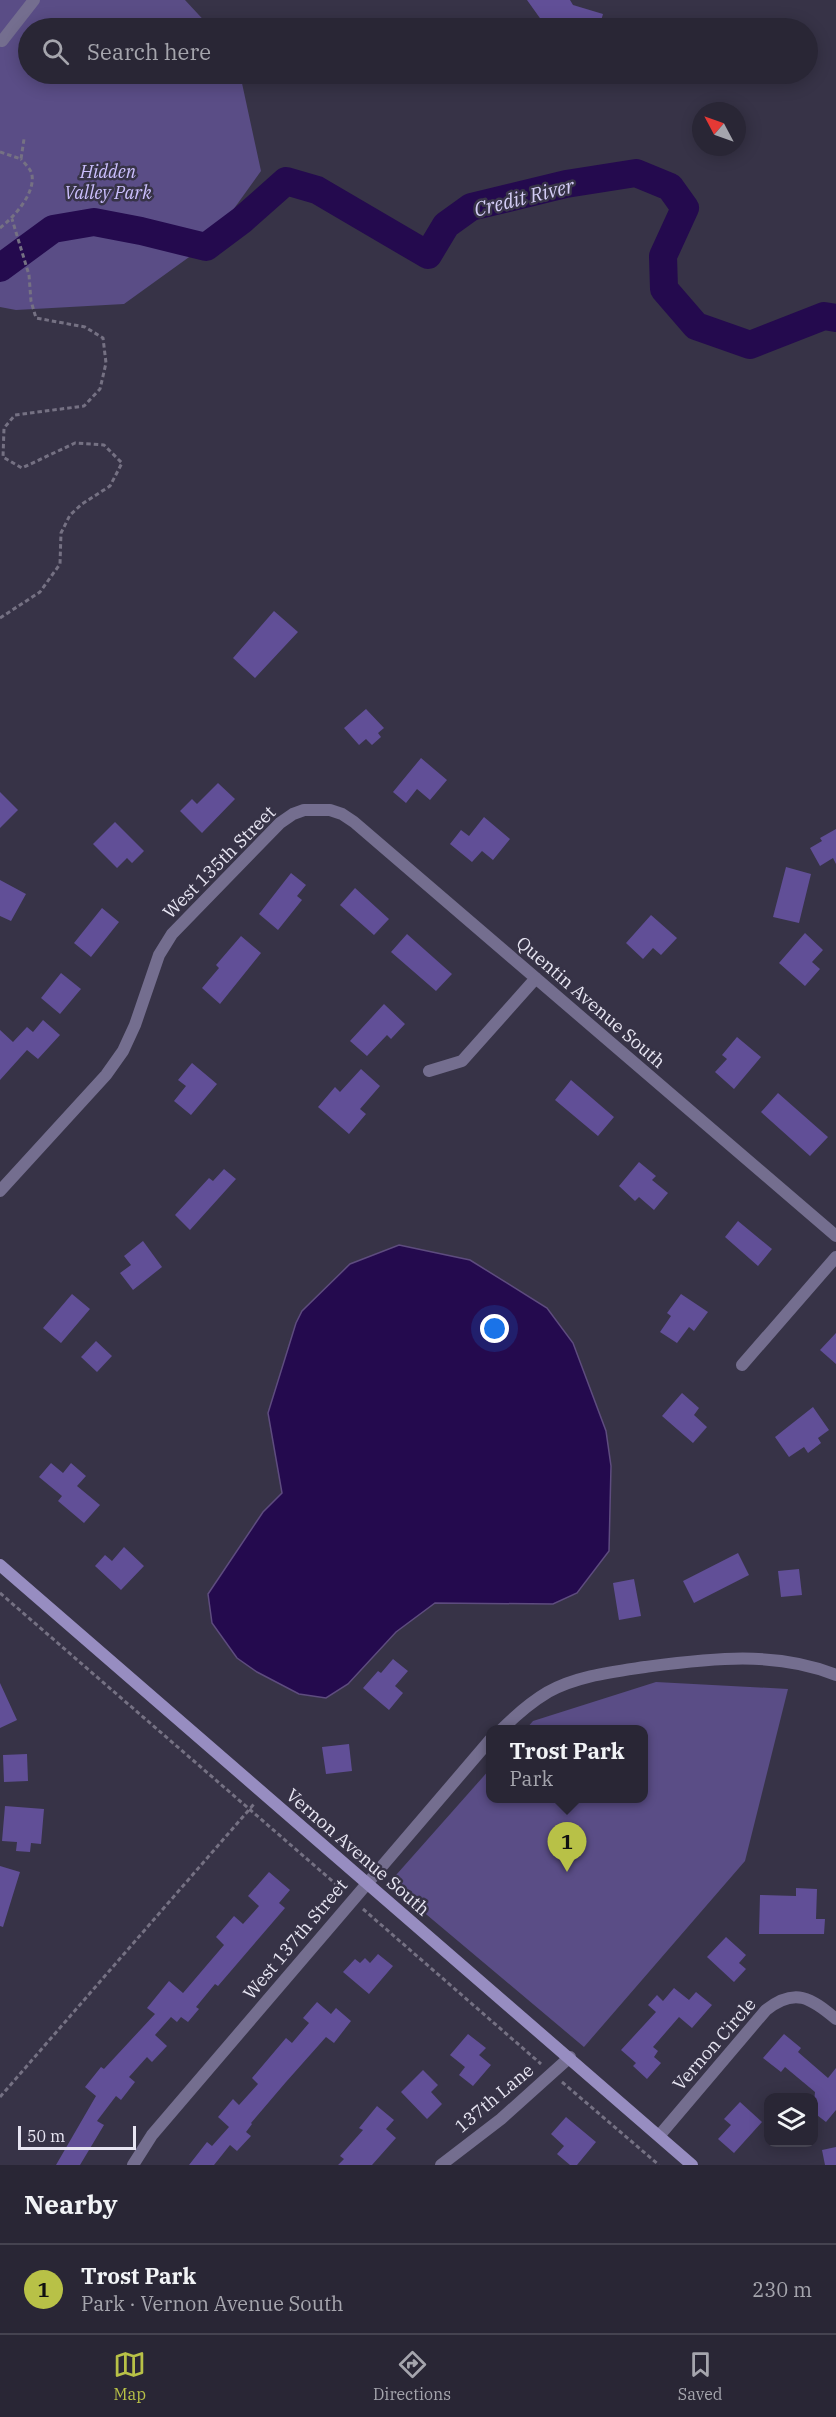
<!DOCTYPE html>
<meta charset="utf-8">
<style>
:root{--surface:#292635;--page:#353241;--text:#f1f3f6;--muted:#a5a5ad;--line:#454350;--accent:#b8c147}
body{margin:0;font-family:"IBM Plex Serif",serif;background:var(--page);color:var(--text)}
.controls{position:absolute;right:18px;bottom:18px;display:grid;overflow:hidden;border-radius:12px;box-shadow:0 3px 15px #0003}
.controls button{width:54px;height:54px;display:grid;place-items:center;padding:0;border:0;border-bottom:2px solid var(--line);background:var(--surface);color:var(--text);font:30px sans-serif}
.compass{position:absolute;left:692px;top:102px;width:54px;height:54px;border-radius:50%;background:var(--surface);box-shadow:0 3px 15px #0003;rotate:311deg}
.scale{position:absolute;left:18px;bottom:15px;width:118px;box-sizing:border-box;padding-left:6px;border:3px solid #e7e5f2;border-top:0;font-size:16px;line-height:21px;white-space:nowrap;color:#e7e5f2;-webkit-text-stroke:4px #373347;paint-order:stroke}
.you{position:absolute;left:495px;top:1329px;width:21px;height:21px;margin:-15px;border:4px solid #fff;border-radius:50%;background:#1a73e8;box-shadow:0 0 0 9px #1a73e833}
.badge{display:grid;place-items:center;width:39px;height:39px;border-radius:50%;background:var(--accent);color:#111;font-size:20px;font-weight:700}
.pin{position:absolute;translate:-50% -50px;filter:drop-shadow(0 2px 3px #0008)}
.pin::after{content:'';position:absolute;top:32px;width:21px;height:18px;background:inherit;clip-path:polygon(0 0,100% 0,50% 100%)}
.popup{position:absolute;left:486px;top:1725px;width:162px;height:78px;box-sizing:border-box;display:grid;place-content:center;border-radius:12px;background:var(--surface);filter:drop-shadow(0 2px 4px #0005);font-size:20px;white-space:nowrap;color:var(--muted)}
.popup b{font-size:22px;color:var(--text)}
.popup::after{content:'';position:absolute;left:50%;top:100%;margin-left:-12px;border:12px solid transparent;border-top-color:var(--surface)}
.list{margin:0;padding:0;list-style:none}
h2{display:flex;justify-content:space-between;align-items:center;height:78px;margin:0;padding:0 24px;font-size:26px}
h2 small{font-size:20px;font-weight:400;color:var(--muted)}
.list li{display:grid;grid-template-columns:39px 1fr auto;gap:18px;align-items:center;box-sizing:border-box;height:90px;padding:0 24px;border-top:2px solid var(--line)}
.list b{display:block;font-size:22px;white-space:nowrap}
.list p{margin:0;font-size:20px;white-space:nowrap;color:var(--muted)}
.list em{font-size:20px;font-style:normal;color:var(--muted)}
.icon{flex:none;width:33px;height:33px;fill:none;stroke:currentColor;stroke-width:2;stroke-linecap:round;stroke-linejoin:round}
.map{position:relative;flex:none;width:836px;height:2165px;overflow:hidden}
.search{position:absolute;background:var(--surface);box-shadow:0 3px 15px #0003;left:18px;right:18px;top:18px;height:66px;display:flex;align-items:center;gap:15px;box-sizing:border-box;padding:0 21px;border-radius:33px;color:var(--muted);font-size:22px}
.sheet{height:168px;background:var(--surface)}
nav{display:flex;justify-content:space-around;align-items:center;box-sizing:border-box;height:84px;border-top:2px solid var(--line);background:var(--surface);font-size:16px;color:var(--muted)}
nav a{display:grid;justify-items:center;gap:3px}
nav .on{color:var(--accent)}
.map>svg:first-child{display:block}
.green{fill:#5a4d86}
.water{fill:#240a4e;stroke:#5e4c7f;stroke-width:1.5}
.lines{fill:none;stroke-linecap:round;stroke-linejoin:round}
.river{stroke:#240a4e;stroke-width:28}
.building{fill:#614f97}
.path{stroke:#757183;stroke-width:3;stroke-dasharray:4.5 3;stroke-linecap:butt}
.street{stroke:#746e8f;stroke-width:12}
.secondary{stroke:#978dc1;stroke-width:12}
.labels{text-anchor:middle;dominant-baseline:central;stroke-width:5;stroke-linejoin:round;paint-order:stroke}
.park-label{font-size:18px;font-style:italic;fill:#cbbffd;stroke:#373347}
.street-label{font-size:18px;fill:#e7e5f2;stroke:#373347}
.water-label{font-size:20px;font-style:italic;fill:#d4cdf6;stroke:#373347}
</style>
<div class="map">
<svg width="836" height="2165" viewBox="0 0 836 2165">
<rect width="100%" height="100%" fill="#373347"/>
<path class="green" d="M0 0H185L211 28H28V74H240L261 171 210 242 124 304 16 310 0 307Z
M656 1682 788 1689 745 1861 584 2047 389 1883 490 1769V1798H644V1730L526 1729 533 1721Z"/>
<path class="water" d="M399 1245 470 1260 547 1308 573 1343 606 1431 611 1466 609 1551 577 1593 553 1604 435 1603 396 1632 348 1684 326 1698 299 1694 257 1672 237 1658 212 1623 208 1594 263 1512 282 1493 268 1413 296 1323 302 1311 350 1264Z"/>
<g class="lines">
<path class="river" d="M0 268 53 229 94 222 141 231 206 247 242 220 286 181 317 190 428 255 446 225 471 207 566 184 636 173 670 187 685 208 663 256 664 289 696 326 750 345 824 316 836 318"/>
</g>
<path class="building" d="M527 0H570L573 5 603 14 599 28H547Z
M274 611 298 632 255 678 233 658Z
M366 709 384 728 378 733 381 737 372 745 366 739 359 745 344 728Z
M421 758 447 780 430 800 417 789 406 803 393 792Z
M218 783 235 799 202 833 180 811 192 799 197 804Z
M0 792 18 810 0 828Z
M484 817 510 839 493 860 482 851 472 862 450 844 461 830 469 836Z
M115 822 144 851 132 863 127 858 117 868 93 844Z
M836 829V864L833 858 820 866 810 848 822 841 820 838Z
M786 867 811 874 799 923 773 917Z
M291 873 306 885 297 896 302 900 278 930 259 914Z
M0 880 26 894 11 921 0 916Z
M355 888 389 919 374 935 340 905Z
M102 908 119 922 91 957 74 943Z
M651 915 677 938 661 955 653 948 643 959 626 943Z
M805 933 823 950 812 962 820 969 805 986 779 963Z
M407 934 452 974 436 991 391 952Z
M241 936 261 953 220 1004 202 988 219 968 216 965Z
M61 973 81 989 60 1014 41 998Z
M384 1004 405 1024 391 1039 387 1035 367 1056 350 1041Z
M43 1020 60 1035 38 1059 27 1050 0 1080V1030L13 1042 27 1027 33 1032Z
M737 1037 761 1057 734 1089 715 1072 727 1059 722 1055Z
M192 1063 217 1084 191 1115 174 1101 186 1086 178 1080Z
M361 1069 380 1086 360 1109 366 1114 349 1134 318 1107 335 1087 340 1092Z
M571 1080 614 1117 598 1136 555 1100Z
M778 1093 828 1137 810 1156 761 1112Z
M639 1162 656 1176 652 1180 668 1193 654 1210 639 1197 635 1201 619 1186Z
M224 1169 236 1179 190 1230 175 1215 209 1178 213 1181Z
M738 1221 772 1249 758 1266 725 1237Z
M143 1241 162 1267 133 1290 120 1273 131 1265 124 1256Z
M72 1294 90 1309 61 1343 43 1328Z
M681 1294 708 1312 694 1331 689 1327 677 1343 660 1332 671 1316 667 1313Z
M836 1333V1364L820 1350Z
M96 1341 112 1356 97 1372 81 1357Z
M682 1393 699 1408 694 1415 707 1427 693 1443 662 1416Z
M813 1407 829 1430 818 1438 821 1443 808 1453 804 1447 789 1457 775 1437Z
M51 1463 63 1473 71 1463 86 1476 77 1486 100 1505 84 1523 58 1501 62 1496 39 1477Z
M124 1547 144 1566 121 1590 95 1566 105 1555 112 1561Z
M738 1553 749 1575 694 1603 683 1581Z
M799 1569 802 1595 781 1597 778 1571Z
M634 1579 641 1616 619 1620 613 1583Z
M393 1659 408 1671 395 1686 403 1693 389 1710 363 1688 378 1671 381 1673Z
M0 1683 17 1720 0 1728Z
M349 1744 352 1771 326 1774 322 1747Z
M27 1754 28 1781 4 1782 3 1755Z
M5 1806 44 1809 41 1844 31 1843 30 1852 16 1851 17 1842 2 1841Z
M0 1866 20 1872 3 1927 0 1926Z
M269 1872 290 1890 279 1903 285 1908 218 1986 215 1984 196 2007 199 2009 188 2022 181 2017 177 2022 171 2017 155 2035 167 2046 152 2062 147 2057 129 2077 135 2082 121 2100 116 2096 97 2121 104 2125 80 2165H56L96 2096 85 2087 101 2067 104 2069 155 2014 147 2008 169 1981 183 1993 224 1945 216 1937 234 1916 243 1924 259 1906 248 1896Z
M796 1888 817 1889 816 1919H825L824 1934H759L760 1895 796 1896Z
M726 1937 746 1955 739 1963 746 1969 734 1982 707 1957Z
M378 1954 393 1966 369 1994 343 1972 355 1959 360 1963 365 1958 370 1963Z
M674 1988 689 2000 696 1992 712 2005 692 2028 679 2017 653 2047 658 2051 654 2057 661 2063 647 2079 633 2066 636 2063 621 2050 656 2012 648 2005 657 1995 663 2001Z
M317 2002 331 2014 336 2008 351 2021 334 2043 326 2037 286 2082 251 2123 252 2124 246 2132 251 2136 237 2151 230 2145 214 2165H189L207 2142 212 2146 229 2127 218 2117 233 2099 239 2105 258 2084 252 2078 286 2038 292 2043 309 2023 303 2018Z
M468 2034 486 2048 479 2055 491 2065 473 2086 459 2075 465 2067 450 2055Z
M784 2034 801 2048 798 2052 828 2078 836 2068V2110L826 2122 813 2112 815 2092 785 2067 781 2072 763 2058Z
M423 2070 438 2085 431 2092 442 2104 427 2119 401 2092Z
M740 2102 762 2122 734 2153 718 2139 731 2125 724 2119Z
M377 2106 394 2120 386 2129 396 2138 372 2165H338L344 2159 340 2156 363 2130 359 2128Z
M566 2117 596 2142 577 2165H570L557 2154 564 2146 551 2134Z
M836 2147V2165H825L822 2150Z"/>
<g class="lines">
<path class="path" d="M0 152 21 159 24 139
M0 228C14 217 35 194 32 175 31 169 25 164 21 159
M0 618 40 592 60 564 61 533 70 515 82 504 110 486 122 463 104 445 75 443 22 468 3 457 4 428 15 415 84 406 100 389 106 363 103 338 85 327 36 318 31 301 29 275 12 219
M0 1593 345 1892
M363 1909 541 2064
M562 2082 659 2165
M0 2097 254 1804"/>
<path class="street" d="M2 41 34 0
M429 1071 462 1061 536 978
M0 1191 106 1075 123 1051 135 1025 159 955 172 934 280 823 293 814 304 810H330L342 814 354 822 836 1236
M742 1365 836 1257
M501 1730C515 1716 531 1702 548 1692 577 1676 612 1672 645 1667 708 1659 775 1650 836 1675
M659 2136 766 2010C795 1987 811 1998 836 2019
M133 2165 152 2135 490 1740
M441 2165 501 2119 570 2057"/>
<path class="secondary" d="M0 1565 692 2165"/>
</g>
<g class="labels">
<g class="park-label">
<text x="108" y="171">Hidden<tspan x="108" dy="21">Valley Park</tspan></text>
</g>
<g class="street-label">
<text transform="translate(219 862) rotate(-45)">West 135th Street</text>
<text transform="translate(591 1002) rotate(41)">Quentin Avenue South</text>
<text transform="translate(358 1852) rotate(41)">Vernon Avenue South</text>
<text transform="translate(295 1939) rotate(-50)">West 137th Street</text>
<text transform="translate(714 2044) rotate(-49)">Vernon Circle</text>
<text transform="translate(494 2098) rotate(-40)">137th Lane</text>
</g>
<g class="water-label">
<text transform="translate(524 197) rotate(-14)">Credit River</text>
</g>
</g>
</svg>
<div class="controls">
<button><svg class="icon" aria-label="layers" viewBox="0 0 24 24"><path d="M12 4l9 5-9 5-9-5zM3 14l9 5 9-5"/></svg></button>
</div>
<svg class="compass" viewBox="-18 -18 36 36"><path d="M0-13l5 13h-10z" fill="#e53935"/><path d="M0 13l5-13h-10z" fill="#a5a5ad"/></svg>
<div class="scale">50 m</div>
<div class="you"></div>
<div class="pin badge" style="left:567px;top:1872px">1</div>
<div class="popup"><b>Trost Park</b>Park</div>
<div class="search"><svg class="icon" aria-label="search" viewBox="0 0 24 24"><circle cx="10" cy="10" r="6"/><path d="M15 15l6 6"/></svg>Search here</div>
</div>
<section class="sheet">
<h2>Nearby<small></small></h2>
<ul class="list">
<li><span class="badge">1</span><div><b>Trost Park</b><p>Park · Vernon Avenue South</p></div><em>230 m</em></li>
</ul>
</section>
<nav>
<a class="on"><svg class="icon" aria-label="map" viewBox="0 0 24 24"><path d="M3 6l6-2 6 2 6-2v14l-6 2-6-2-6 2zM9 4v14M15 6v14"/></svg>Map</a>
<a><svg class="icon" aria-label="directions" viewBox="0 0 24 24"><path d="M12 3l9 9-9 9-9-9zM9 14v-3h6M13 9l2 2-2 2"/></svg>Directions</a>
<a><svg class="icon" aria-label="saved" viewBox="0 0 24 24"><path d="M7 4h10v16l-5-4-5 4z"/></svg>Saved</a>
</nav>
